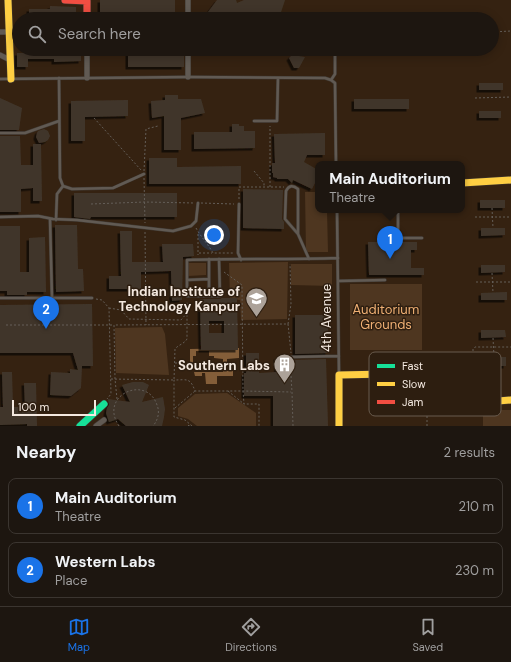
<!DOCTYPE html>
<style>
:root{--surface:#1d1610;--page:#251f19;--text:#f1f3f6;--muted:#a09f9f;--line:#3b3530;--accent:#1a73e8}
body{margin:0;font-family:"DM Sans",sans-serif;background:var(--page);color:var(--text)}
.scale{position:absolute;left:12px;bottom:10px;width:84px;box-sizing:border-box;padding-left:4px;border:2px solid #f4e9e0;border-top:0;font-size:11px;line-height:14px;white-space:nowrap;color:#f4e9e0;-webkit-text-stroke:3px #2d1e10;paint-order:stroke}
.you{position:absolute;left:214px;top:235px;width:14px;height:14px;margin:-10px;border:3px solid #fff;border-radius:50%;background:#1a73e8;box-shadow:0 0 0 6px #1a73e833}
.badge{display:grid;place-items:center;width:26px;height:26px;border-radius:50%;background:var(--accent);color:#fff;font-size:13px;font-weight:700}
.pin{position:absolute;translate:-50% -33px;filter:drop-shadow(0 1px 2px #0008)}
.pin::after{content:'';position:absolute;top:21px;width:14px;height:12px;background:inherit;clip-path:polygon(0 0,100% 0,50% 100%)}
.popup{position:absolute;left:315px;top:161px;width:150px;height:52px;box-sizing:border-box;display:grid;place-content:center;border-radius:8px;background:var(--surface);filter:drop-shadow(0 1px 3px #0005);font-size:13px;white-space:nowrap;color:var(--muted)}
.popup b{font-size:15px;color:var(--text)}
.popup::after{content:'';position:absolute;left:50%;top:100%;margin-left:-8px;border:8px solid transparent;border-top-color:var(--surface)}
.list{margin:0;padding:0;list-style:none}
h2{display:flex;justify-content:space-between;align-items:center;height:52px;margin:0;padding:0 16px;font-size:17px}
h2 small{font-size:13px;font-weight:400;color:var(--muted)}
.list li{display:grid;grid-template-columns:26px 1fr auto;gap:12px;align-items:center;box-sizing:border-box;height:56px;margin:0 8px 8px;padding:0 8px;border:1px solid var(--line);border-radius:8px}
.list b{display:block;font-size:15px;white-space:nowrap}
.list p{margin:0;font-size:13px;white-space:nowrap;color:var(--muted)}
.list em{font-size:13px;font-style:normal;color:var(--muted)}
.icon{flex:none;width:22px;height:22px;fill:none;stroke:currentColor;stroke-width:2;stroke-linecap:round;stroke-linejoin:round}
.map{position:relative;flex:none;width:511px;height:426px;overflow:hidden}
.search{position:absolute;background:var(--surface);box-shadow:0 2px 10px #0003;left:12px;right:12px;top:12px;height:44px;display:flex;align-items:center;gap:10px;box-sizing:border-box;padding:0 14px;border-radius:22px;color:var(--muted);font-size:15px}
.sheet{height:180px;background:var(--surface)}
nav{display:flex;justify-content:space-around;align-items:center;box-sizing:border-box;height:56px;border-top:1px solid var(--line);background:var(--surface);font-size:11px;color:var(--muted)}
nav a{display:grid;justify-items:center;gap:2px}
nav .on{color:var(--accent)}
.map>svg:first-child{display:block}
.built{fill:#352211;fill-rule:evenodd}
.green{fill:#4e3620}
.water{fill:#845e39}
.building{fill:#41362b;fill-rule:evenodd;filter:url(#shadow)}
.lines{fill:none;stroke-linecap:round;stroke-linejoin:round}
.lane-casing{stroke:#403a34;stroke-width:3.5}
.street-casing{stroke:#403a34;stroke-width:6}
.fast-casing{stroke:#403a34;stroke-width:8}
.slow-casing{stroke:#403a34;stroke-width:8}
.jam-casing{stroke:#403a34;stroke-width:8}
.path{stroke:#645e58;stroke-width:1;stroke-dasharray:2 2;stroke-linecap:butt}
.lane{stroke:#615a53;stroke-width:2.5}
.street{stroke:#615a53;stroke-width:5}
.fast{stroke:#16e098;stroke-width:7}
.slow{stroke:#ffcf43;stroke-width:7}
.jam{stroke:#f24e42;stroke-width:7}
.labels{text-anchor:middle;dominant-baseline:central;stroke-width:3;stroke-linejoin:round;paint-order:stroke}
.poi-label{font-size:13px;font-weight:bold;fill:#f4e9e0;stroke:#2d1e10;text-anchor:end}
.park-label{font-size:13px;fill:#f0b074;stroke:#2d1e10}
.street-label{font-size:13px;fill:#f4e9e0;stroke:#2d1e10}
.key{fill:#2d1e10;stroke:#695b4e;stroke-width:1}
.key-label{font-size:11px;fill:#f4e9e0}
</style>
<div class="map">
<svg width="511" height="426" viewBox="0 0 511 426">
<defs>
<filter id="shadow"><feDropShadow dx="-2.5" dy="2.5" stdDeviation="0" flood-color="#0009"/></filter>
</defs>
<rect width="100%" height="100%" fill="#271e16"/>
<path class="built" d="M0 0H511V426H0ZM19 19H492V49H19ZM318 164H462V210H318Z"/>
<path class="green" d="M305 192H318V210H327L328 252H306Z
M288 262 287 319 241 320 240 300 230 299 229 263Z
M188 263H206V275L188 276Z
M291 264H332V286L291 285Z
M350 284H422V350H350Z
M162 327 165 334 169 375 116 373 115 328Z
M227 393 256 413V426H197L188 419 178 416V408L195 394Z
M483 410H511V426H483Z"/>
<path class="water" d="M239 348V358L227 359V371H233V376H217V384H206L205 373H202V376H195L194 372H223V359L214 358V356H209V351H196V356H193V362H190V349Z"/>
<path class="building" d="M100 0H175V12H100Z
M217 0H236L237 3 244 0H285L279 18 276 19H208V12Z
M50 6 76 7V19H29V9H50Z
M28 49H51V54H81V61L54 62V59H28V67H17V53H28Z
M128 49H184V67H128Z
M292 55 305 57 299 68H294L289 58Z
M479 83H503V90H479Z
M165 95H178V99H201L205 113 181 118V150H164V116L152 118 151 101 165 100Z
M0 98 22 108 19 130H0Z
M354 99H409V109H354Z
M128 100V116L85 117V141H71V101Z
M479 111H501V118H479Z
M232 124H239V126H244V131H255V148L194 149V132H232Z
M44 129 48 131 50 136 48 140 45 142 39 143 36 137 37 133 38 131Z
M325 133V155H307L304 162 318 170V177L312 189 293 180 292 183 288 179H277V178L273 177V173H272V163H275L274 134Z
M0 136H20L21 165H33V144H41L42 201H33V188L21 189V212H0Z
M149 158H177V167L241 166V184H149Z
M243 189 283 190 282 219 284 222V229L243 228Z
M74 193H177V217H91L90 219 74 217Z
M480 200H505V208H480Z
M55 225H77L78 269H83L84 291 56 292Z
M0 226H20V272H29V238L45 237 46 292H27V295H7V291H0Z
M481 228H505V235L481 236Z
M120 231H132V262H163L162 244H193L194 256 183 257 182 300 172 301 171 271 141 272V289H109V276H121Z
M368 242H417V250H411V268H424V275H369Z
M481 265H505V272L481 273Z
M507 292V300H481V293Z
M222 298H237L238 350H201L200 299H220ZM209 321H224V333H209Z
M92 304 93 366H82L81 388 71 396 50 395 51 372 70 373V369L78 370 73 353H0V305Z
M295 315H328V353L295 354Z
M481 330H505L506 337 481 338Z
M246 353H259V373L277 372 276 357H288L289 359 291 360 326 359 328 426H273V396H244V373H246Z
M481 357H506V366H481Z
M2 372H12L13 407H25L24 383H36L37 426H27V424L0 425V407H3Z
M133 382H143L149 385 142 402 163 397 165 409 164 417 162 426H126L118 419 109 422 106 413 107 408 109 405 108 399 130 402 122 385Z
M454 382H459V398H445V389H454Z"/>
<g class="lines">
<defs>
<path id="lane" d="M59 78 60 178 63 186 72 189 113 188 144 174
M0 79 188 77 325 78 331 80 335 83 336 164
M331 80 335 74V52
M254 121H277L278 78
M0 133H25L59 121
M239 204 238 253 241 260
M337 210 339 374
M398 210V238H422
M0 217 38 216 53 219 77 220 173 231 191 226 196 221 198 203
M50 219 52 298
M56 220 57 194 63 186
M298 234 285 219 286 191C289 185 293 185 298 189V234L309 259
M209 259V279L187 280V260C237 258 288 260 338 258
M209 279V296H220L219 259
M187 280V296H209
M338 281 385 280
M0 298H92
M291 357 339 356"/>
<path id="street" d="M188 0V19
M0 32H9
M87 49V78
M188 49V77
M0 55 10 60
M96 426 104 420"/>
<path id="fast" d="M80 426 104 404"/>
<path id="slow" d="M8 0 11 79
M462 183 511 180
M339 426V375L432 373 458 362H473L474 403 511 400"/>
<path id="jam" d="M65 0 87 1V19"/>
</defs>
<use href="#lane" class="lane-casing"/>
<use href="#street" class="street-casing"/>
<use href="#fast" class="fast-casing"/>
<use href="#slow" class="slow-casing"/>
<use href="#jam" class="jam-casing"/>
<path class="path" d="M492 32 511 31
M475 98 511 97
M94 118 141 170
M144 171 146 129 158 126
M254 171 264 183V187
M144 178 145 223
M270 187V126
M239 199V187H284
M201 203 234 204
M91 204 145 202 194 203
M492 208 493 228
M475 217H511
M196 228C201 237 208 244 213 253H233
M145 232 146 325
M198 234V255
M199 253H212
M224 272 242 285 243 391 244 404H259V426
M492 273 493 293
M476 282H511
M96 299 102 300 109 308 111 394 107 399
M109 308 121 310 129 319 181 320 187 313
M288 324 291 304 290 264
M6 325H113
M493 338 494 357
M473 355V349L475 347H511
M290 360 292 392 293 426
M175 363H195
M111 379 174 380 175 349C178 345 184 344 187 339V301
M432 379V404L468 403
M412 380V404H427
M228 391 244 404
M117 399 115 379 114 325 288 324 291 353
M175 408 195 391
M119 426C98 395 147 374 157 405 160 412 158 420 153 426
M188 426 189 425 190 426
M192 426 185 420 174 417V380C187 380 190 377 195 391H243L291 392
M427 426V404H432"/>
<use href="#lane" class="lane"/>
<use href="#street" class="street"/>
<use href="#fast" class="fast"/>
<use href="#slow" class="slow"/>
<use href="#jam" class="jam"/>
</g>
<defs>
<symbol id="university-pin" viewBox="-11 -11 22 30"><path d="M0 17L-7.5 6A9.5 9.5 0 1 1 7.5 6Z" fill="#aca299" stroke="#2d1e10"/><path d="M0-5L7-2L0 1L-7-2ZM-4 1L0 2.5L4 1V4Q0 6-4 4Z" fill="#fff"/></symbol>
<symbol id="building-pin" viewBox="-11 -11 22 30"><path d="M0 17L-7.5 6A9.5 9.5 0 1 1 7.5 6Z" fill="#aca299" stroke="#2d1e10"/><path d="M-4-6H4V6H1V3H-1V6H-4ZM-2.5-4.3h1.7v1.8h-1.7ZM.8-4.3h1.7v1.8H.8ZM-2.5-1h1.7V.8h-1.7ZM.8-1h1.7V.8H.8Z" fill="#fff"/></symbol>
</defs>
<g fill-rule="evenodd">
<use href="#university-pin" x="244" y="286" width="25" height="34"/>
<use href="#building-pin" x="272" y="352" width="25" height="34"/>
</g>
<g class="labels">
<g class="poi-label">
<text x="240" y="291">Indian Institute of<tspan x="240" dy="15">Technology Kanpur</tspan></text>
<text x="270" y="365">Southern Labs</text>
</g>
<g class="park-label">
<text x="386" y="309">Auditorium<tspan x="386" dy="15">Grounds</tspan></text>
</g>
<g class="street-label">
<text transform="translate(326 318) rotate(-90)">4th Avenue</text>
</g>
</g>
<rect x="369" y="352" width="132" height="64" rx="6" class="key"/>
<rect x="377" y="364" width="18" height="4" fill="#16e098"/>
<rect x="377" y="382" width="18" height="4" fill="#ffcf43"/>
<rect x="377" y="400" width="18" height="4" fill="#f24e42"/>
<g class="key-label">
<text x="402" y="370">Fast</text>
<text x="402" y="388">Slow</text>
<text x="402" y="406">Jam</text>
</g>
</svg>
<div class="scale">100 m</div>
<div class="you"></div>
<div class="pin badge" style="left:390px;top:259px">1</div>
<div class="popup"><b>Main Auditorium</b>Theatre</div>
<div class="pin badge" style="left:46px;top:329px">2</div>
<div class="search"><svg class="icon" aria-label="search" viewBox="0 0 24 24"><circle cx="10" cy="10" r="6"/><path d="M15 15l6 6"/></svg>Search here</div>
</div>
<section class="sheet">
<h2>Nearby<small>2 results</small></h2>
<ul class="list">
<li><span class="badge">1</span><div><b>Main Auditorium</b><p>Theatre</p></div><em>210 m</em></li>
<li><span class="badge">2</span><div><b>Western Labs</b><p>Place</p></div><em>230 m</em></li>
</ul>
</section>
<nav>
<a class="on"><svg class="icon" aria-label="map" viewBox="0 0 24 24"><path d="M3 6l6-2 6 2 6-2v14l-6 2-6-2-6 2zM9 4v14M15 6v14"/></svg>Map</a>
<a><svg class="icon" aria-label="directions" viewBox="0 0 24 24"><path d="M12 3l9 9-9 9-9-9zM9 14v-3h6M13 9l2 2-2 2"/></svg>Directions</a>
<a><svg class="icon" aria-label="saved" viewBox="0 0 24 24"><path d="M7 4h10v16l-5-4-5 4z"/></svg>Saved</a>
</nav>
